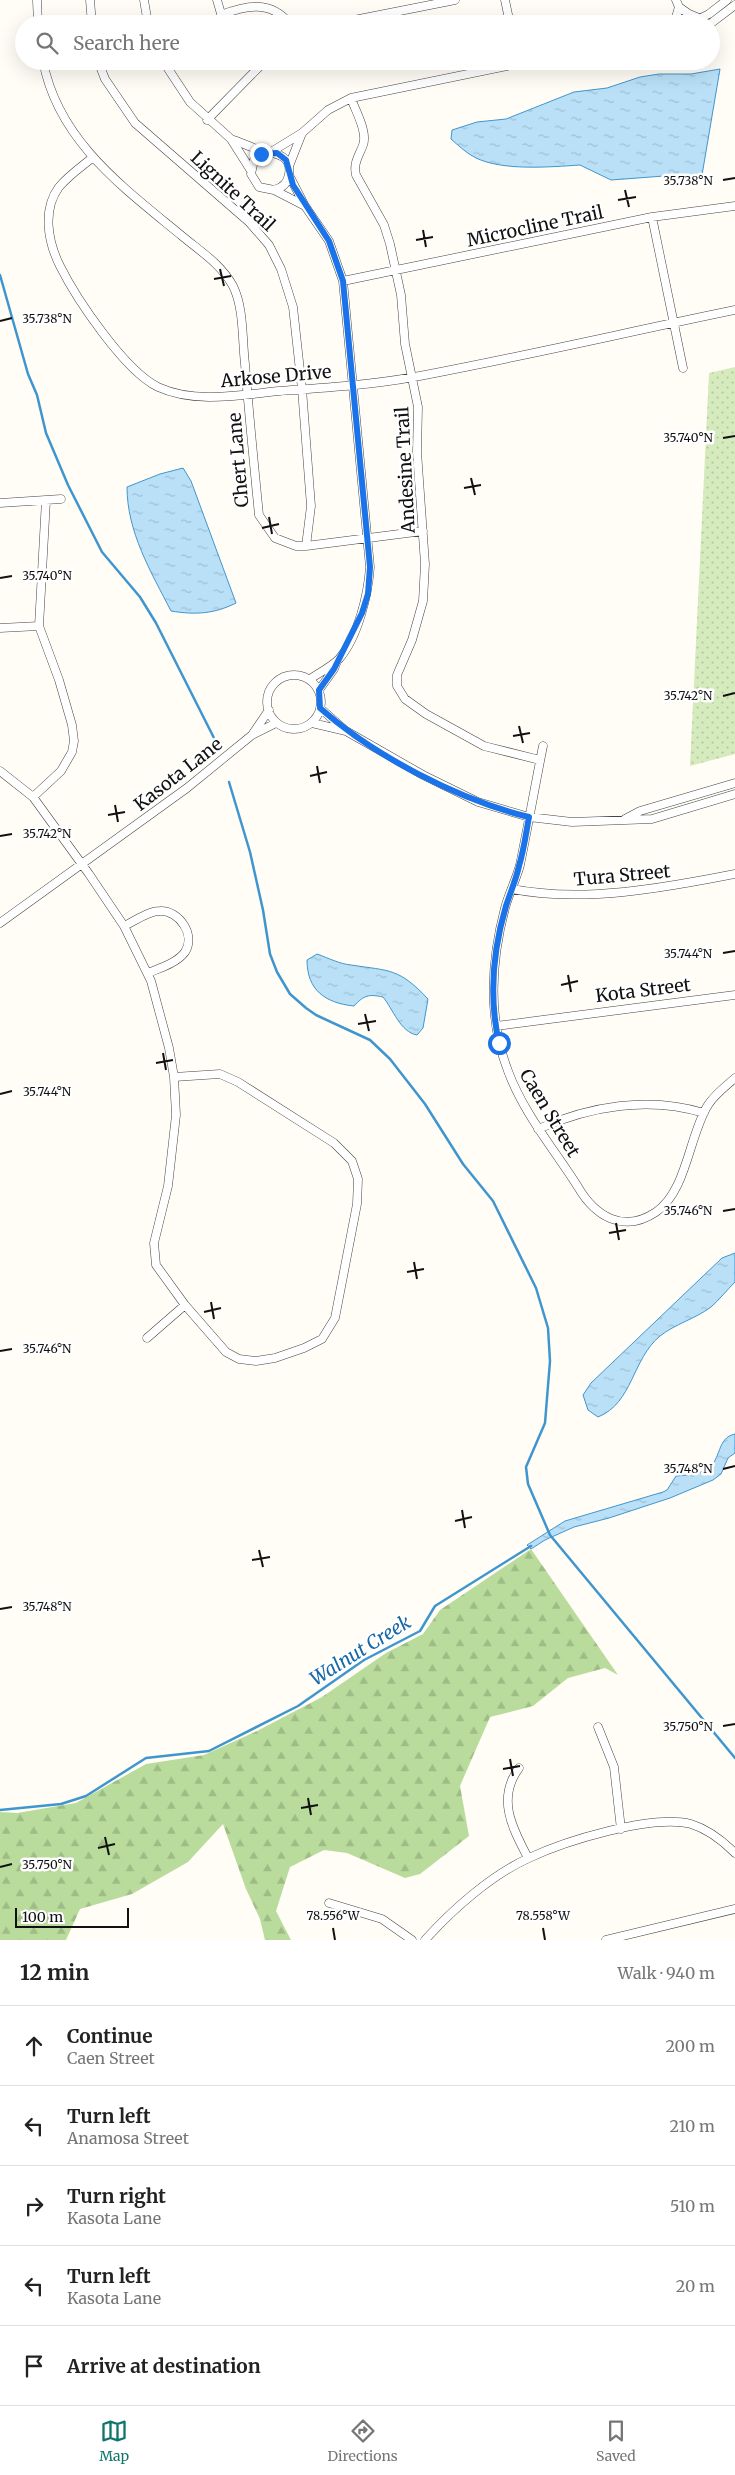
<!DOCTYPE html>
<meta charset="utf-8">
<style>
:root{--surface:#fff;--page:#f2f2f2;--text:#222;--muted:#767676;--line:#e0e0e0;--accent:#0f766e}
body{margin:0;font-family:Merriweather,serif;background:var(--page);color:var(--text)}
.scale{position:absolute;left:15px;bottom:12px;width:114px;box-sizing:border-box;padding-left:5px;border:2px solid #111;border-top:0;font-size:14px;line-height:18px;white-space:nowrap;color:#111;-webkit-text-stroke:4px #fff;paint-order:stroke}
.stop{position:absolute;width:15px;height:15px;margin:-11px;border:4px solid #1a73e8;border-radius:50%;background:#fff}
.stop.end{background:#1a73e8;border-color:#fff;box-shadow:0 1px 5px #0008}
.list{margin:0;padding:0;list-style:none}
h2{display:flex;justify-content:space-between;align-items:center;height:65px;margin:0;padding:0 20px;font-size:21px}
h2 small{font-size:16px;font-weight:400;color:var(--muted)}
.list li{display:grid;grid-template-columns:32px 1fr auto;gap:15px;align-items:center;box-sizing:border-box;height:80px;padding:0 20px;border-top:1px solid var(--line)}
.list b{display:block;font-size:19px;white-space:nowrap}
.list p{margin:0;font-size:16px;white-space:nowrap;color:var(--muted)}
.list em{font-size:16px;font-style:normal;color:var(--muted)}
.icon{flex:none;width:28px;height:28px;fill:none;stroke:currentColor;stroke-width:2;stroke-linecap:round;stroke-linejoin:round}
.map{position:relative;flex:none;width:735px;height:1940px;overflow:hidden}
.search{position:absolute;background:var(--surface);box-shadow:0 5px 20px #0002;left:15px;right:15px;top:15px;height:55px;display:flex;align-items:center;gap:12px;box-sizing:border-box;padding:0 18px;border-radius:28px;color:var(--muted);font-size:19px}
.sheet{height:465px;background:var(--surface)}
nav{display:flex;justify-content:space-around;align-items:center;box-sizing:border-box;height:70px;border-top:1px solid var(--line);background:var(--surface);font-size:14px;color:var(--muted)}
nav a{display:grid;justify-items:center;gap:2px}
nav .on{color:var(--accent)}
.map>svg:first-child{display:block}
.grass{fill:url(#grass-dots)}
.forest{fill:url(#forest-firs)}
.water{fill:url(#water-ripples);stroke:#3f96cf}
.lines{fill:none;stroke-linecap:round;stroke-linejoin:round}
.stream{stroke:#3f96cf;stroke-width:2.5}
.minor-casing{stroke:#444;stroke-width:9}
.minor{stroke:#fff;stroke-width:8}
.route{stroke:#1a73e8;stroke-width:6}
.ticks{fill:none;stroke:#111;stroke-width:2}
.labels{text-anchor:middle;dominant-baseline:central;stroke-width:5;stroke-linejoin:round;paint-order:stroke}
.street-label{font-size:18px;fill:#111;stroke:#fff}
.water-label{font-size:19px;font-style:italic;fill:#1768a6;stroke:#fff}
.ticks-label{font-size:12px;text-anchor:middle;fill:#111;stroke:#fff;stroke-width:5;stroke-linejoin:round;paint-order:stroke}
</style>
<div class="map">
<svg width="735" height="1940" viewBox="0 0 735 1940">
<defs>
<pattern id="grass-dots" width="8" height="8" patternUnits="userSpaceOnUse" patternTransform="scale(1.25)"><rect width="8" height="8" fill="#d5ebbd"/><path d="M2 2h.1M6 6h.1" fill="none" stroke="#b6c8a1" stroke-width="1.8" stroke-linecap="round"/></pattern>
<pattern id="forest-firs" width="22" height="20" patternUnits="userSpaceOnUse" patternTransform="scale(1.25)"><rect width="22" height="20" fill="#b9dc9c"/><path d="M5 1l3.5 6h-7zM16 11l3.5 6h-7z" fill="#9ebc85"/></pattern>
<pattern id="water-ripples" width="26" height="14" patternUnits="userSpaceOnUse" patternTransform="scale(1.25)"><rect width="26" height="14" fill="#b9e0f7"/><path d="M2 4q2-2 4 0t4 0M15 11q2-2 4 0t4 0" fill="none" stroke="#9ebfd3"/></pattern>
</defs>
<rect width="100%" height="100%" fill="#fffdf5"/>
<path class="grass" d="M735 367V754L690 766 709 373Z"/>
<path class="forest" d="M531 1549 618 1675 605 1668 568 1678 533 1706 490 1717 460 1786 469 1836 420 1874 405 1878 347 1853 324 1850 290 1867 276 1911 291 1940H265L260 1919 246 1889 223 1824 188 1862 132 1894 80 1909 66 1940H0V1812L17 1813 76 1803 146 1764 204 1755 257 1731 322 1697 386 1653 423 1634 440 1610Z"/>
<path class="water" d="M720 69 701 181 664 176 611 180 580 165C550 167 503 171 476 158 466 153 459 146 451 139L452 130 477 122 506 119 574 92 607 88 640 77 659 74H691Z
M183 468 191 481 236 603C214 614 195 615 171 611 151 572 127 532 127 487L160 474Z
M317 954C328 958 340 964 351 965 390 971 399 968 428 999L423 1028 417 1035C400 1032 393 1009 383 997 369 994 364 995 354 1006 325 1003 307 990 307 960Z
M735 1253V1282C727 1290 719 1300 711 1307 695 1319 675 1324 660 1336 632 1359 633 1403 598 1417L588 1410 583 1395 591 1383 722 1258Z
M735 1434V1453L728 1458 721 1474 713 1480 670 1498 609 1518 574 1527 545 1540 531 1549 527 1545 565 1521 663 1492 667 1490 676 1476C687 1475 697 1475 707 1469 722 1460 716 1438 735 1434Z"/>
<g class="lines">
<path class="stream" d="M0 275 28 374 37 395 46 433 68 485 102 552 140 597 156 623 215 740
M229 782 250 852 263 910 270 954 277 972 290 994 306 1008 316 1015 370 1040 390 1059 425 1104 463 1164 493 1201 536 1288 548 1328 550 1361 545 1423 526 1467 528 1484 550 1535 735 1758
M0 1810 61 1804 86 1796 146 1758 209 1751 298 1706 364 1660 420 1631 435 1606 531 1546"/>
<defs>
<path id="minor" d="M37 0 38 24
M90 0 92 24
M144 0 148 24
M217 0 224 24
M505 0 510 24
M679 7 689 14 701 19
M221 15C246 5 271 0 290 24
M334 24 455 0
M674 24 679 7 676 0
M689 24 709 14 727 0
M710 24 735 5
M43 61C58 141 124 188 182 236 200 251 221 264 233 286 244 308 242 339 245 364 249 414 254 465 259 515L275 538 296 546H306L423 531
M98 61 105 79 135 123 249 222 269 245 281 269 293 307 302 389 311 506 306 546
M163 61 190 102 231 139 250 169
M250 61 257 68
M351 98C355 110 368 132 363 145 359 156 353 163 356 175L384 225 390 244 401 295 405 344 418 407 417 452 425 564 423 601 412 640 397 675V686L405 699 426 714 484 746 540 760
M207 120 265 61
M231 139C240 142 248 146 257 149 270 153 293 153 289 174 288 183 282 188 274 190L259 187 251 174 254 160 266 152
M271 152 302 133 328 110 351 98 531 61
M92 158C81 167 68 176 59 187 42 210 48 242 60 266 77 300 125 371 158 387 195 404 240 395 279 391 324 388 370 385 414 377 521 357 628 332 735 310
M289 166 302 133
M289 175 305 206 329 241 343 281 370 567C368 595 358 637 339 659 331 667 319 673 310 679
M274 190 305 206
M652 217 683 368
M343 281 652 217 735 206
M0 503 61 499
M0 628 39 626
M267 702a27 27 0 1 1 54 0a27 27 0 1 1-54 0Z
M319 690 334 669 337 661
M320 708 346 731 423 775 478 802 529 817 572 822 652 819 735 794
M312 723 346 731
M252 735 269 710
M543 746C535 786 528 826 520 865 516 880 509 893 505 908 491 961 488 1019 508 1071 524 1114 554 1149 578 1187 595 1216 623 1234 656 1212 687 1191 689 1135 708 1105 715 1094 726 1086 735 1078
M0 771 33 797 89 874 124 926 151 981 169 1048 174 1077 176 1115 168 1186 154 1243 156 1265 185 1305 226 1352 239 1359 256 1361 275 1358 304 1348 322 1339 335 1318 357 1204 358 1179 352 1161 334 1143 238 1082 220 1074 174 1077
M33 797 61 771 72 752 74 741 72 725 59 680 39 626 46 500
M625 819 640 811 735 783
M512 889C583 903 664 888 735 874
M0 923 187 788 252 735 276 723
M124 926C135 921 148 911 160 911 179 910 196 935 185 952 177 963 160 968 148 973
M496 1026 735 995
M538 1129C590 1106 649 1096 704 1113
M147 1338 185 1305
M598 1727 614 1767 621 1829
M519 1768C496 1799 513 1829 528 1858
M329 1903 382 1919 412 1940
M425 1940C452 1910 491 1875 529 1858 565 1841 652 1814 691 1824 707 1829 723 1841 735 1853
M606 1940 735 1909"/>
</defs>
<use href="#minor" class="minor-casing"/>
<use href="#minor" class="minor"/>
</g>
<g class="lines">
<path class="route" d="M261 154 277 153 286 160 293 185 329 241 343 281 370 567 368 594 362 613 334 669 319 690 320 708C374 756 459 800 529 817 526 833 524 850 519 866 516 880 510 893 506 906 493 950 489 998 499 1043"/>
</g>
<path class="ticks" d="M723 180 735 178M625 190 629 207M618 200 636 197M423 230 426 247M416 240 433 237M220 269 224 286M214 279 231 276M0 321 12 318M723 438 735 436M471 478 475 495M464 488 481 485M269 517 272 534M262 528 279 524M0 578 12 576M723 696 735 693M519 726 523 743M513 736 530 733M317 766 320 783M310 776 327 772M115 805 118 822M108 815 125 812M0 836 12 834M723 953 735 951M568 975 571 992M561 985 578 981M365 1014 369 1031M358 1024 376 1021M163 1053 166 1070M156 1063 173 1060M0 1094 12 1091M723 1211 735 1209M616 1223 619 1240M609 1233 626 1230M414 1262 417 1279M407 1272 424 1269M211 1302 214 1319M204 1312 221 1308M0 1351 12 1349M723 1469 735 1466M462 1510 465 1528M455 1521 472 1517M259 1550 263 1567M252 1560 270 1557M0 1609 12 1607M723 1726 735 1724M510 1759 513 1776M503 1769 520 1766M308 1798 311 1815M301 1808 318 1805M105 1837 109 1855M98 1848 115 1844M0 1867 12 1864M333 1928 335 1940M543 1928 545 1940"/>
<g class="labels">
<g class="street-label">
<text transform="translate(233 191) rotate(43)">Lignite Trail</text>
<text transform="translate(535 226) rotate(-12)">Microcline Trail</text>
<text transform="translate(276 376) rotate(-5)">Arkose Drive</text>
<text transform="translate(238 460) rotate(-95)">Chert Lane</text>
<text transform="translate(405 470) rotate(-93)">Andesine Trail</text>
<text transform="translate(178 774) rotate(-38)">Kasota Lane</text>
<text transform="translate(622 875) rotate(-5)">Tura Street</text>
<text transform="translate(643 990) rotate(-7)">Kota Street</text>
<text transform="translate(550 1113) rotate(59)">Caen Street</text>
</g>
<g class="water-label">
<text transform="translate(360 1650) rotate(-32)">Walnut Creek</text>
</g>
</g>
<g class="ticks-label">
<text x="688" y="185">35.738°N</text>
<text x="47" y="323">35.738°N</text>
<text x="688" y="442">35.740°N</text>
<text x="47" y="580">35.740°N</text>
<text x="688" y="700">35.742°N</text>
<text x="47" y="838">35.742°N</text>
<text x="688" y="958">35.744°N</text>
<text x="47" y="1096">35.744°N</text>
<text x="688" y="1215">35.746°N</text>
<text x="47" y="1353">35.746°N</text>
<text x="688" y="1473">35.748°N</text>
<text x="47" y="1611">35.748°N</text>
<text x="688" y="1731">35.750°N</text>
<text x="47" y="1869">35.750°N</text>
<text x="333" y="1920">78.556°W</text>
<text x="543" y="1920">78.558°W</text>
</g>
</svg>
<div class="scale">100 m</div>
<div class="stop" style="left:499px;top:1043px"></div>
<div class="stop end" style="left:261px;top:154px"></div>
<div class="search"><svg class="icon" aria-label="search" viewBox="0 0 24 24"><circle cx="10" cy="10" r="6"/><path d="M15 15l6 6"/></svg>Search here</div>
</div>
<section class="sheet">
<h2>12 min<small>Walk · 940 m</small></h2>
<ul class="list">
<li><svg class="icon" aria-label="ahead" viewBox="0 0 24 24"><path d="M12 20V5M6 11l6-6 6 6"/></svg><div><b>Continue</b><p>Caen Street</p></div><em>200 m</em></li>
<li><svg class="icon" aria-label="left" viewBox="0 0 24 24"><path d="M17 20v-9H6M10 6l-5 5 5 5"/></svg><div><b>Turn left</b><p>Anamosa Street</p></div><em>210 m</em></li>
<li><svg class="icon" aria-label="right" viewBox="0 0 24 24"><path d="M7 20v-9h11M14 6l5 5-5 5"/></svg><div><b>Turn right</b><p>Kasota Lane</p></div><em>510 m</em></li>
<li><svg class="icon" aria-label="left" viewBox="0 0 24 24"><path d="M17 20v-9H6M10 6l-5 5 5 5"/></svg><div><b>Turn left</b><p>Kasota Lane</p></div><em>20 m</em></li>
<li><svg class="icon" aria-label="arrive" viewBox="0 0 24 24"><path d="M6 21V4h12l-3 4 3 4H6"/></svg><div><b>Arrive at destination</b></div></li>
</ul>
</section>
<nav>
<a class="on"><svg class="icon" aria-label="map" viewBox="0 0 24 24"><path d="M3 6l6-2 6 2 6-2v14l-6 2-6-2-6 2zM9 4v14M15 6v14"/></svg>Map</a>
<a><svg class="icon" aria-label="directions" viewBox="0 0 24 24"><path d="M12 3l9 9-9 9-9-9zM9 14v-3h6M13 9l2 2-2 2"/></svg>Directions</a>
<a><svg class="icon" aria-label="saved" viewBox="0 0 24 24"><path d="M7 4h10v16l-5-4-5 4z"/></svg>Saved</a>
</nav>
